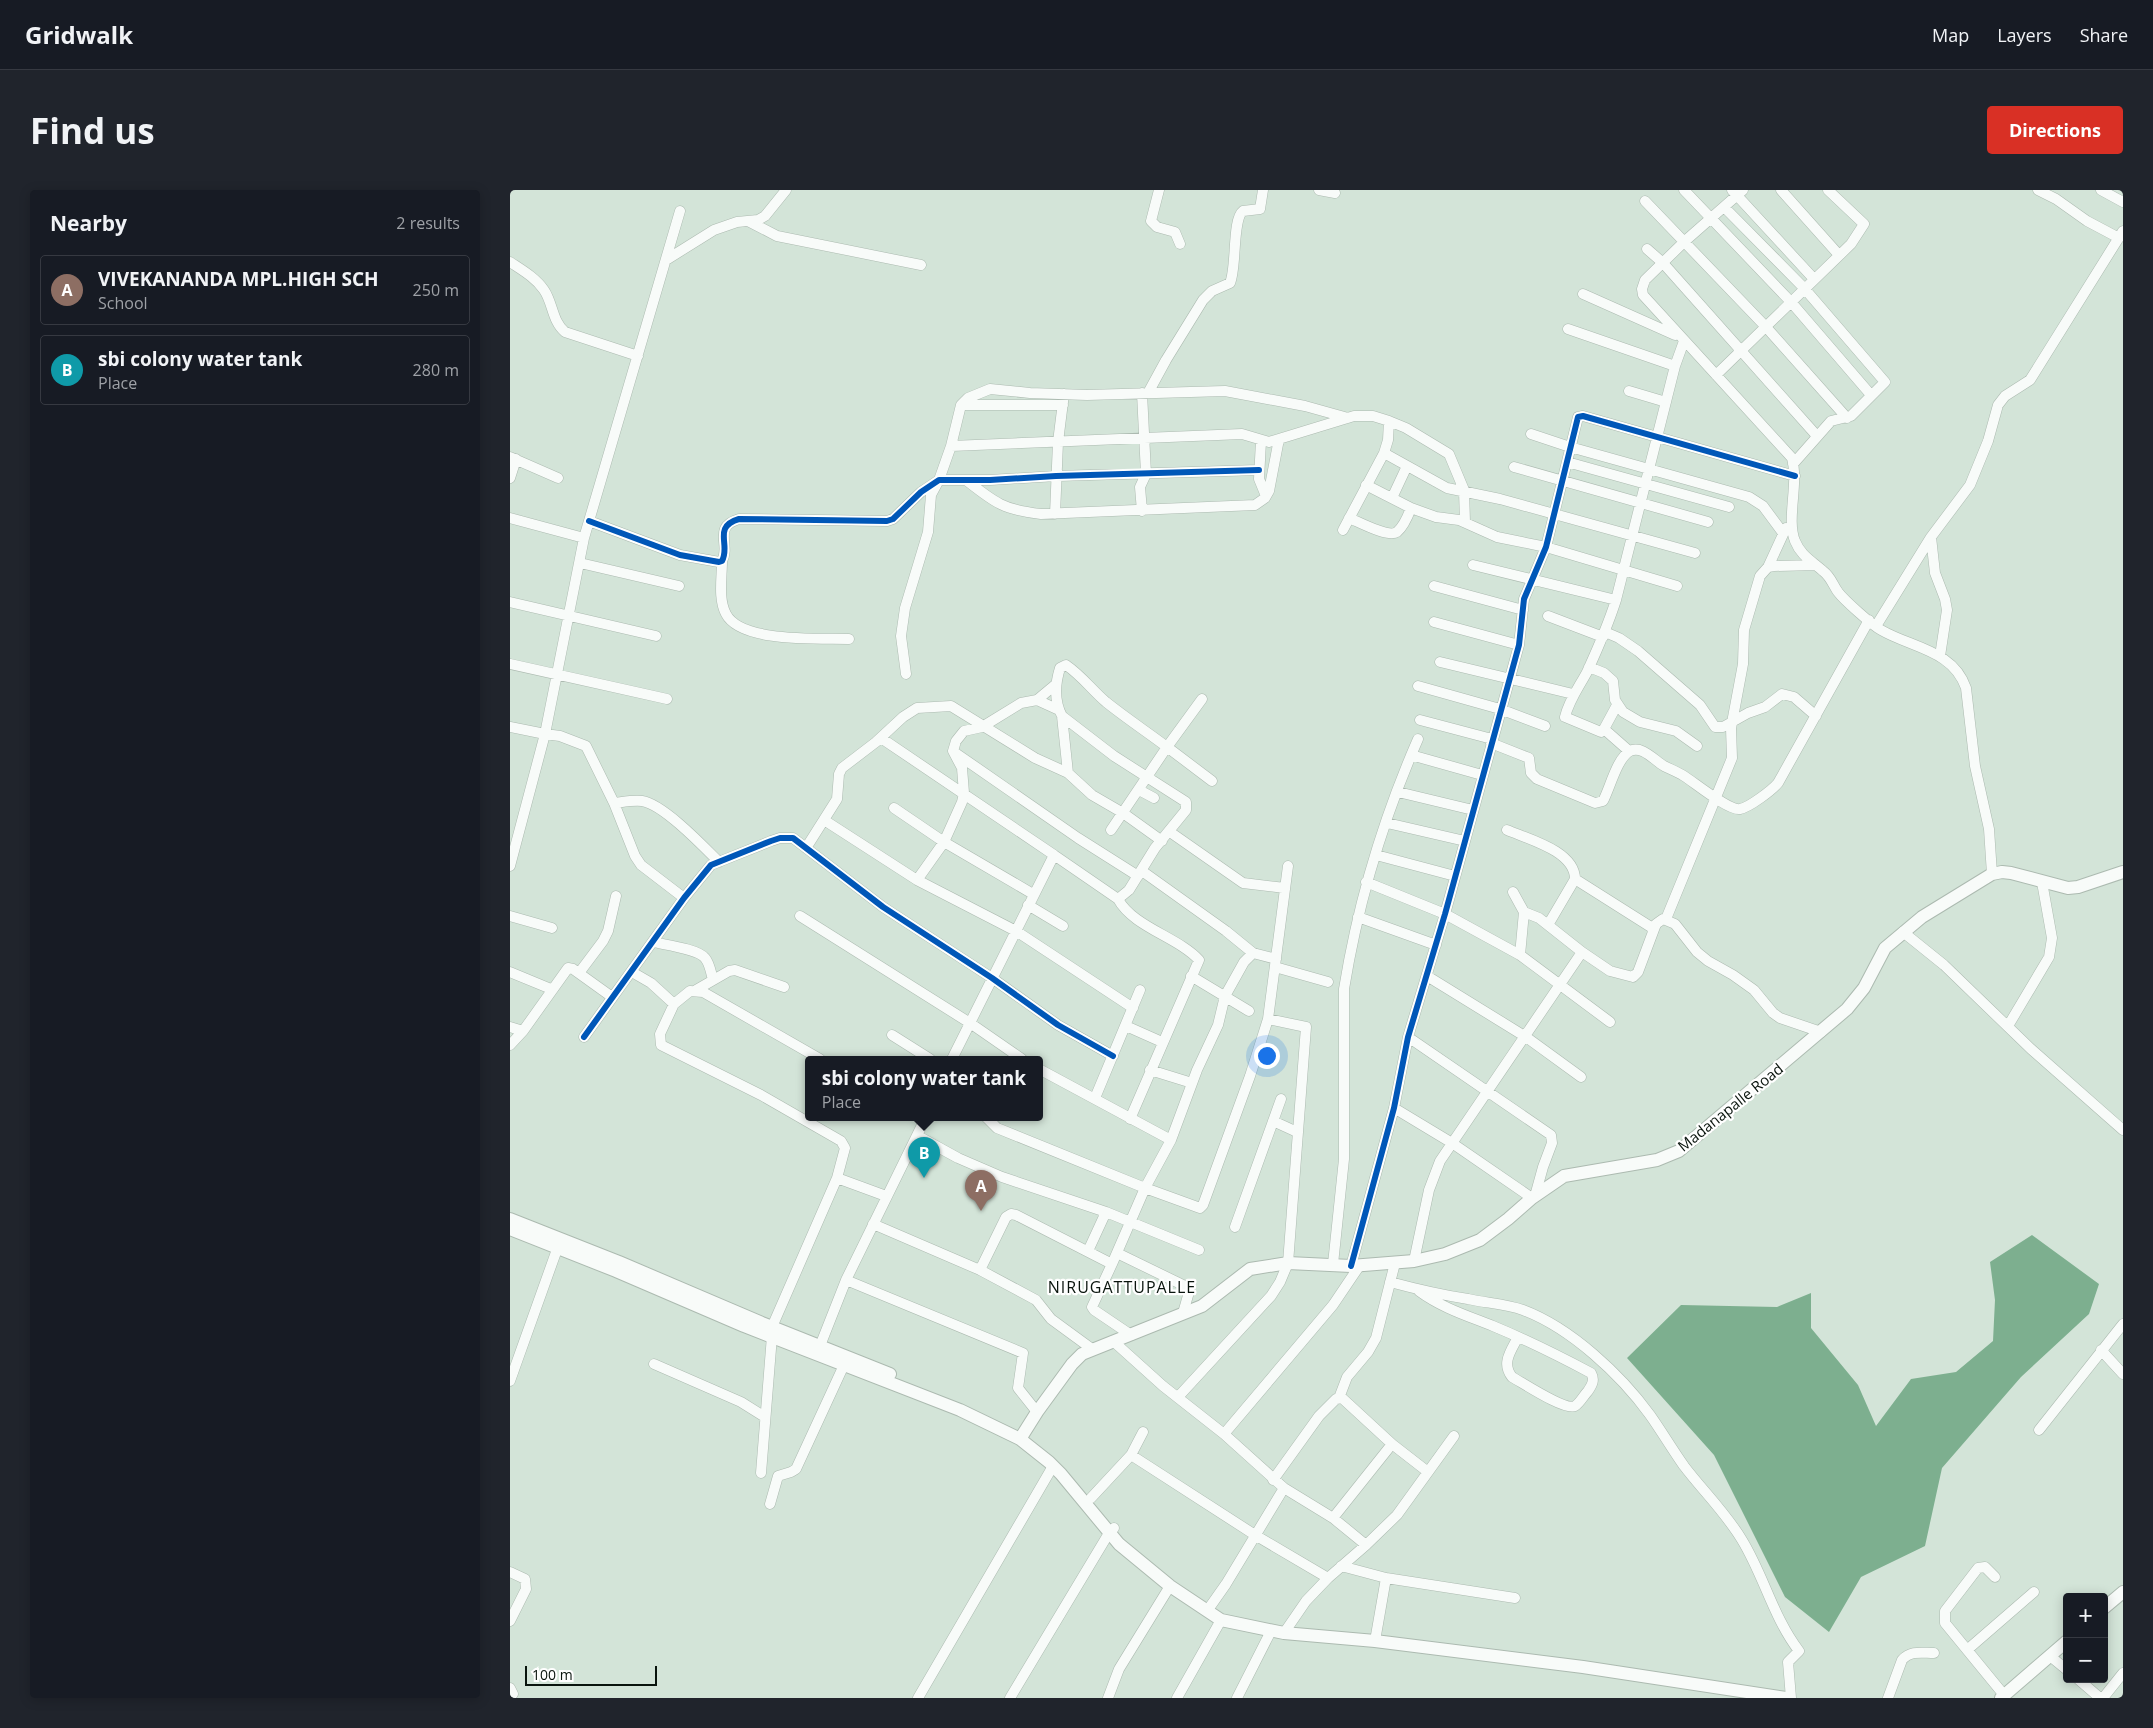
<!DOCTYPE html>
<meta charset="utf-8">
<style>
:root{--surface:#171b24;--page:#20242c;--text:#f1f3f6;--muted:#9ea1a6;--line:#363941;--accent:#d93025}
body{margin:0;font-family:"Open Sans",sans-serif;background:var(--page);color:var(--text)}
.controls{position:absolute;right:15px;bottom:15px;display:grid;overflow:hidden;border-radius:5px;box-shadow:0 2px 12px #0003}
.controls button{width:45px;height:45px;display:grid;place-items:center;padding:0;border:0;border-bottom:1px solid var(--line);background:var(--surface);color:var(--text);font:25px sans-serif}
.scale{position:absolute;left:15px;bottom:12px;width:132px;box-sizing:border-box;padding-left:5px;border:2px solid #09140d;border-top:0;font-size:14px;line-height:18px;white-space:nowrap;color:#09140d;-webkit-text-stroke:4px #fff;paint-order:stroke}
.you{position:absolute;left:756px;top:865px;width:18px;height:18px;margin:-12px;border:4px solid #fff;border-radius:50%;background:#1a73e8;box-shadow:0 0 0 8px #1a73e833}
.badge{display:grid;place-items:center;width:32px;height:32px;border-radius:50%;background:var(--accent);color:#fff;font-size:16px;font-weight:700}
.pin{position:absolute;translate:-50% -41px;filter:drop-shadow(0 1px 2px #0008)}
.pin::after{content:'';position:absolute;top:26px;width:18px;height:15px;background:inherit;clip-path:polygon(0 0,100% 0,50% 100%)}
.popup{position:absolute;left:295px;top:866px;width:238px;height:65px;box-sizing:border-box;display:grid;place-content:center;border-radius:5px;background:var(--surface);filter:drop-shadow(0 1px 4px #0005);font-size:16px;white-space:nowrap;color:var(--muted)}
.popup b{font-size:19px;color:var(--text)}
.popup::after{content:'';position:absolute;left:50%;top:100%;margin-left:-10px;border:10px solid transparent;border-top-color:var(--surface)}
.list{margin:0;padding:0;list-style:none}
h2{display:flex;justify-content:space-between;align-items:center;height:65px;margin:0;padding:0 20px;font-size:21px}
h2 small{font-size:16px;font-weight:400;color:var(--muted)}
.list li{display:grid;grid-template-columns:32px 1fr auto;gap:15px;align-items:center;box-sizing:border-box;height:70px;margin:0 10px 10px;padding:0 10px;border:1px solid var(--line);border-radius:5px}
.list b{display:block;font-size:19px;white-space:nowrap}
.list p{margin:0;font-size:16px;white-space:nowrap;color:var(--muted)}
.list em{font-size:16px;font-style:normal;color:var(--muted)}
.map{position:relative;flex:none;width:1613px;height:1508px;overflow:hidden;border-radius:5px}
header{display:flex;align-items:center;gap:30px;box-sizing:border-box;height:70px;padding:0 25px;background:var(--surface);border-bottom:1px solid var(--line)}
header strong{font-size:24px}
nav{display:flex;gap:28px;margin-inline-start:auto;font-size:18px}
.intro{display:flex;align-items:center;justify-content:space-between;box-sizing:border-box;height:120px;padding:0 30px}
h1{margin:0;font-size:35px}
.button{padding:12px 22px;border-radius:5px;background:var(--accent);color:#fff;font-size:18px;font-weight:700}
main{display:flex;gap:30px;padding:0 30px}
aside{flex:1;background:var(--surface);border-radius:5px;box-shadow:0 2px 12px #0003}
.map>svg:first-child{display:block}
.water{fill:#7daf8f}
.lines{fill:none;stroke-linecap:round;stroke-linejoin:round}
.minor-casing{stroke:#acbab0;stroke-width:11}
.major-casing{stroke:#acbab0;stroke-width:14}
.minor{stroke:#f8fbf9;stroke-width:10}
.major{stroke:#f8fbf9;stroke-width:12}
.cycleway-casing{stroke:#fff;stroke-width:9}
.cycleway{stroke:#0057b8;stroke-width:6}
.labels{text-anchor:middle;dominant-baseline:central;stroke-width:4.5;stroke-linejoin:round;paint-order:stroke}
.street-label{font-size:15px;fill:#09140d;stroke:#fff}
.neighbourhood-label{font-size:16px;letter-spacing:1px;fill:#09140d;stroke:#fff}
</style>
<header>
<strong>Gridwalk</strong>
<nav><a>Map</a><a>Layers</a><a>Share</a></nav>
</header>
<div class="intro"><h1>Find us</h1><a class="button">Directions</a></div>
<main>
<aside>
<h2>Nearby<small>2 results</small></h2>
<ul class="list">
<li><span class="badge" style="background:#8d6e63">A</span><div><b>VIVEKANANDA MPL.HIGH SCH</b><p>School</p></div><em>250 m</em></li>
<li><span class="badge" style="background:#0f9aa8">B</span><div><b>sbi colony water tank</b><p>Place</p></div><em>280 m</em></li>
</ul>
</aside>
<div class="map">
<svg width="1613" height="1508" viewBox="0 0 1613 1508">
<rect width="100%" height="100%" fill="#d3e4d8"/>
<path class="water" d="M1522 1045 1589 1094 1579 1124 1511 1187 1432 1278 1415 1356 1351 1387 1319 1442 1275 1407 1204 1265 1117 1168 1171 1115 1267 1117 1301 1103V1138L1348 1195 1366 1236 1401 1189 1446 1182 1483 1151 1485 1110 1480 1072Z"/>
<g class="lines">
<defs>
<path id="minor" d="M649 0 641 31 647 37 665 42 670 54
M809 0 825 3
M1174 0 1281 112 1361 205
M1222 0 1304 89
M1233 0 1175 51 1135 90 1132 99 1133 105 1282 268C1289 295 1276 329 1285 351 1291 366 1302 371 1313 381 1321 387 1323 395 1328 402 1334 410 1362 435 1371 440 1402 458 1443 460 1456 498L1465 576 1479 639 1482 684
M1271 0 1329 65
M1528 0 1546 9 1577 31 1609 48
M1591 0 1613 12
M1135 11 1256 137 1337 228
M1214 17 1294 98 1375 192 1341 226 1321 231 1283 274
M238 31 267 46 411 75
M1137 59 1153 73 1307 246
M156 70 204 40 227 32 248 30 255 26 276 0
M0 72C12 80 26 88 34 100 43 113 42 131 55 142L128 166
M1073 104 1165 145
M1058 139 1165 176
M1206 185 1341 54 1354 34 1318 0
M1119 201 1156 212
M632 203 636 284 630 297 632 321
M638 203 656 170 693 110 702 101 720 93C727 77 722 29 733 21L750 19 753 0
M451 215H553
M1021 244 1060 257 1239 307 1253 316 1273 343
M751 251 749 289 756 306
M441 256 732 244 759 252 844 226H863L879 231 896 238 939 264 954 300 955 332
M874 263 937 298 990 309 1185 363
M0 267 48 288
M1057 272 1219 317
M1004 277 1198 332
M0 288 6 269
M456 290C485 313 494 320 531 324L745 315 755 308 759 301 769 249
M856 295 901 318 926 327 949 330 987 347 1036 357 1167 396
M882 308 897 276
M545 324 548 252 554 204
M0 328 74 348
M839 328C849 332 878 348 887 342 894 336 898 326 901 318
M79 331 170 365 209 372 212 371C221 355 202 337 229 329L377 331 383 329 411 302 429 290H480L546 286 749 280
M833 340 874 263 878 250 879 231
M1421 347 1425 383 1435 409 1437 420 1430 466
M212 371C212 388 208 409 216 424 231 453 309 448 339 449
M70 373 169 396
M963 375 1106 410
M1258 377 1276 338
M924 396 1013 420
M0 412 146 446
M1038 426 1093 447
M924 432 1009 455
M1366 436 1421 347 1460 295 1478 251 1488 215 1495 206 1520 190 1613 41
M1095 442 1109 448 1128 461 1190 515 1205 537H1213L1238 523 1255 517 1272 504 1284 507 1306 526
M930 472 1063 504
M0 474 157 509
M1079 477 1094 483 1103 491 1105 510 1113 522 1130 532 1166 541 1187 556
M396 484 391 446 395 418 418 342 421 305 429 290 441 256 451 215 458 208 480 199 520 203 577 205 715 201 795 216 838 228
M908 496 990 519 1035 536
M692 509 657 557 702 591
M527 510 549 520
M1107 515 1094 539 1091 542 1055 527C1059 510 1069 497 1077 482 1088 458 1098 435 1106 410L1165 176 1174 151
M552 526 604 566 676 612V620L645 658 619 700 608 709
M910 530 982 549
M0 537 35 544 74 348 170 21
M1094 539 1119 561
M371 548 544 665
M981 553 1019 568 1021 583 1027 589 1085 613 1093 611C1100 598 1107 568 1120 561 1132 555 1144 570 1154 576 1160 579 1168 582 1174 586 1185 593 1219 621 1230 619 1240 617 1262 600 1268 593L1359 430
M444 562 568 648 628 686
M901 565 972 585
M558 583 552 526C544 511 545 494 550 478L556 475C572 486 582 500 596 512 616 528 637 542 657 557L601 640
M629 600 644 608
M888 602 963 620
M104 613C113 612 123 610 132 611 153 614 193 656 209 672
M384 618 434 652 523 704
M314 630 407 690 506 741 623 818
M877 633 955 651
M997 640C1018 649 1065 661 1065 689L1038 735
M660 642 733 693 775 698
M296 658 327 609 329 584 332 578 366 552 393 527 407 518 441 516 525 568 558 583 582 605 613 623 652 651
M866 665 945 686
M0 676 35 544 50 546 76 556 104 613 125 666 131 675 174 708
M632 681 716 741 743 763
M1065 689 1144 739
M407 690 434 652 452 612 454 603 452 578 443 561 446 551 454 541 472 537 511 513 527 510 545 495
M856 692 935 724 1010 765 1014 722 1029 728 1072 762 930 971 919 1000 904 1071
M1003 702 1014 722
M518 715 553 736
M0 726 42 738
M290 726 460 833 512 869
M848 727 926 755
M1156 729 1222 568 1221 538 1233 474 1234 440 1250 386 1258 377 1264 376 1305 375
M1393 742 1434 775 1521 859 1613 940
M143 752C156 755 188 759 195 768 200 774 201 783 203 790
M1072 762 1100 781 1123 787 1128 782 1146 734 1153 729 1165 734 1187 762 1198 771 1223 785 1244 800 1263 823 1270 828 1311 842
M1010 765 1100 832
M765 777 818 792
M0 782 41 799
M122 782 141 793 164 814 180 801 193 802 310 869
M69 783 93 751 98 741 106 706
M681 786 739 821
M917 786 1016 847 1071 887
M186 800 219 781 225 780 274 797
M164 814 150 844 151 855 251 905 331 951 335 958 327 988 262 1137
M758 829 778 676
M616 836 652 852
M1498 836 1539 767 1542 748 1532 692
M0 837 13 841
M382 845 420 869
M74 847 174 708 201 675 261 651 270 648H283L373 717 482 788 548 835 603 866
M898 847 1041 945 1042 953 1033 977 1025 1006
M0 855 13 841 58 778 63 779 102 807
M442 869 544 665 608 709C623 737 668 747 689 770L620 929
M529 879 661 950
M640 880 682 893
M585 908 630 800
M884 918 942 953 1022 1008
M476 927 487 938 635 998 690 1018 693 1015 740 886 758 829 796 837 778 1073 770 1092 761 1106 668 1207
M763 931 787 942
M408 946 448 968 492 987 596 1022 689 1060
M327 988 376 1006
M363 1034 470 1080 526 1110 541 1129 582 1159
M725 1037 771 909
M578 1061 596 1022
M607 1063 679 1098V1102L673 1123
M602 1074 582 1117 584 1120 621 1145
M823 1074 834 969V799C848 713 873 629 908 549
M841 1076 884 918 898 847 935 724 1009 455 1014 409 1036 357 1068 227 1073 226 1285 286
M470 1080 496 1027 501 1024 506 1025 602 1074 635 998 661 950 687 880 708 835 715 806 734 772 743 763 766 769
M336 1090 513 1163 508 1198 527 1222
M880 1092C906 1099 932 1105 958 1109 976 1113 996 1114 1013 1120 1061 1138 1111 1185 1140 1225 1152 1242 1162 1259 1174 1276 1193 1301 1216 1323 1232 1350 1254 1386 1263 1427 1289 1461L1278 1472 1281 1508
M909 1101C932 1118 958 1126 983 1136 1017 1150 1049 1166 1081 1183 1085 1190 1082 1195 1078 1201 1074 1205 1070 1213 1065 1216 1055 1221 1013 1193 1002 1187 991 1173 1001 1161 1008 1147
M603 1151 653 1196 714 1244
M1591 1160 1613 1184
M308 1161 336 1090 416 927
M144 1174 231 1212 255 1227
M0 1191 50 1051
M829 1208 837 1187 858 1162 866 1148 885 1073
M1529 1240 1613 1134
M882 1254 918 1282
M621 1265 633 1242
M251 1283 262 1146
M763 1290 809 1226 826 1209 832 1208 882 1254 823 1328
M774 1298 823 1328 856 1355 818 1388 796 1411 774 1443
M581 1308 621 1265 745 1345 818 1388
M260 1314 268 1286 281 1282 286 1279 334 1175
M856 1355 887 1325 944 1246
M831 1376 876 1388 1005 1408
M0 1382 15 1389 16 1399 0 1431
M1485 1387 1475 1377 1468 1378 1435 1421V1433L1494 1505
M697 1421 716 1394 774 1298 714 1244 823 1115 850 1075
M865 1451 876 1388
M1457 1460 1524 1402
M1540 1466 1557 1480
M1568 1489 1590 1508
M0 1498 3 1504
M408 1508 543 1276
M500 1508 599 1343 604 1338
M598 1508 609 1479 660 1396
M667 1508 711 1430
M727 1508 761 1441
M1378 1508 1392 1470C1401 1460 1412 1463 1424 1463
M1593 1508 1613 1483"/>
<path id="major" d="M0 1029 109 1072 252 1133 380 1184
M0 1039 106 1081 234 1136 450 1220 510 1249 539 1272 551 1284 609 1354 660 1396 711 1430 774 1443 865 1451 1073 1477 1276 1508
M510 1249 527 1222 562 1174 572 1164 692 1116 740 1079 778 1073 841 1076 904 1071 935 1064 970 1050 998 1029 1022 1008 1054 986 1147 970 1169 961 1337 819 1354 798 1375 758 1412 727 1482 684 1492 682 1501 683 1558 698 1568 697 1613 682
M1594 1418 1613 1402
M1491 1508 1557 1451"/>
</defs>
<use href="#minor" class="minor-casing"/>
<use href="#major" class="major-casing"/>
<use href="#minor" class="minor"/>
<use href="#major" class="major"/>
<defs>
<path id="cycleway" d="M79 331 170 365 209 372 212 371C221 355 202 337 229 329L377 331 383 329 411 302 429 290H480L546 286 749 280
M74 847 174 708 201 675 261 651 270 648H283L373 717 482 788 548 835 603 866
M841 1076 884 918 898 847 935 724 1009 455 1014 409 1036 357 1068 227 1073 226 1285 286"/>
</defs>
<use href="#cycleway" class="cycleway-casing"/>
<use href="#cycleway" class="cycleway"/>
</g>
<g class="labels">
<g class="street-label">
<text transform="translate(1220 917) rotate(-39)">Madanapalle Road</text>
</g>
<g class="neighbourhood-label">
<text x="612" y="1097">NIRUGATTUPALLE</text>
</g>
</g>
</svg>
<div class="controls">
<button>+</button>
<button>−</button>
</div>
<div class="scale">100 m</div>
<div class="you"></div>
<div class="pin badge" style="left:471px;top:1021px;background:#8d6e63">A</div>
<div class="pin badge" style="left:414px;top:988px;background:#0f9aa8">B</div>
<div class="popup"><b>sbi colony water tank</b>Place</div>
</div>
</main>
